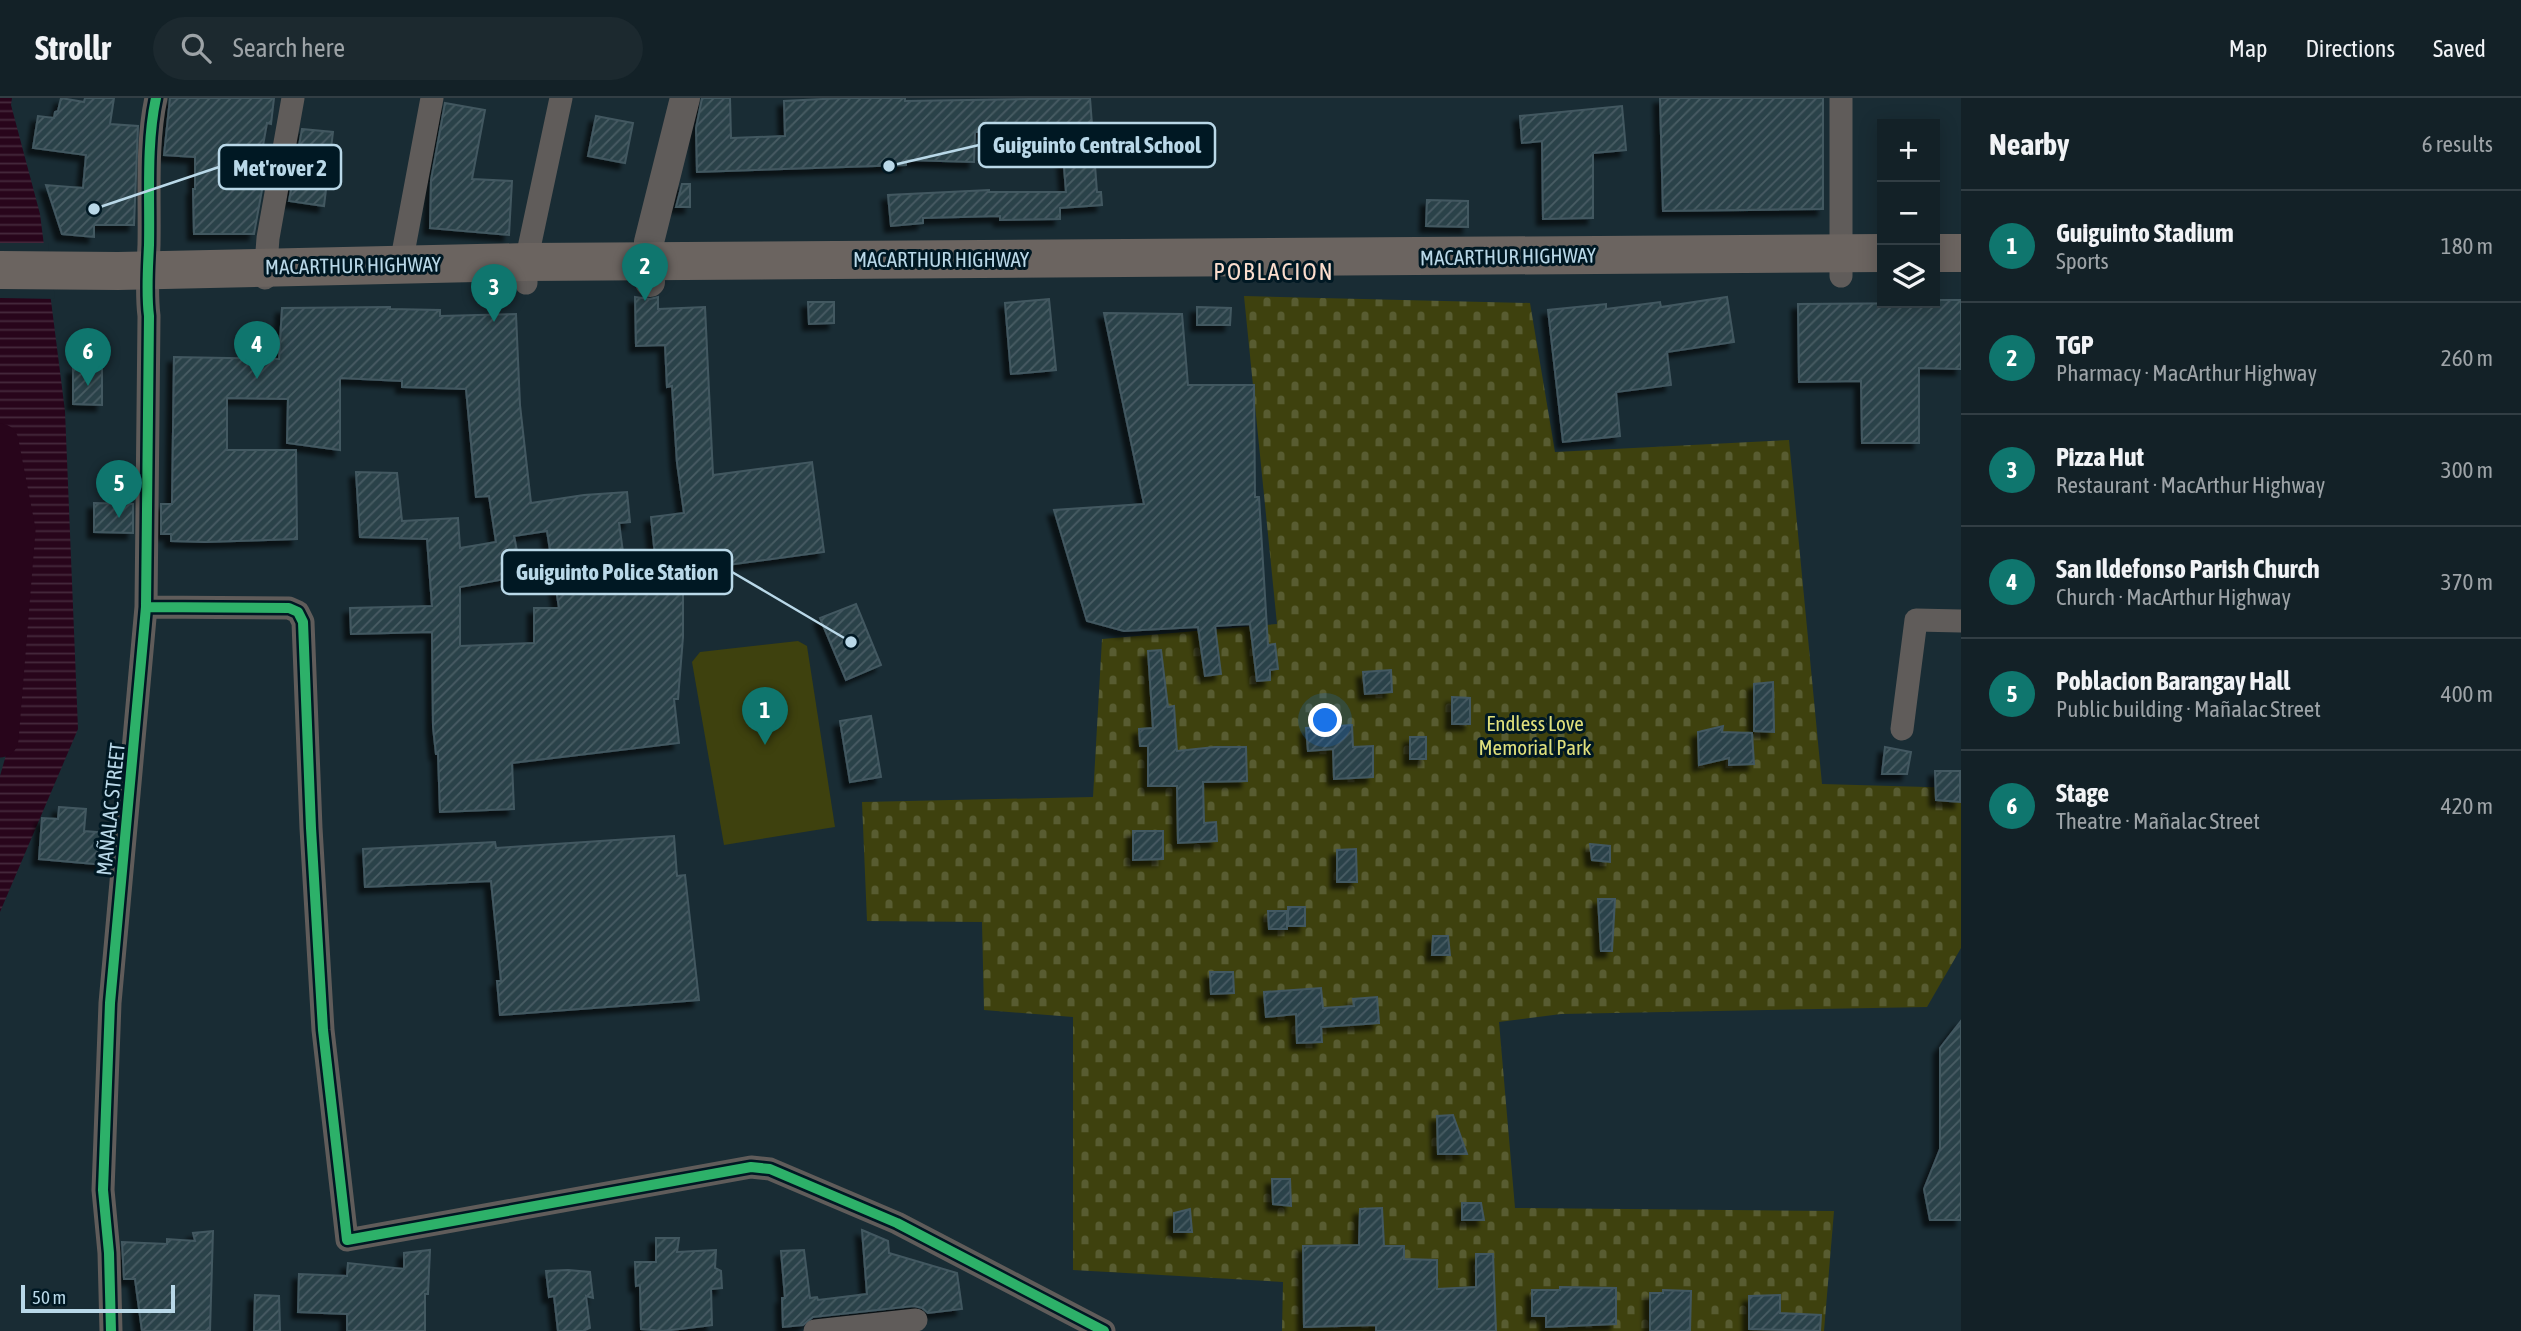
<!DOCTYPE html>
<meta charset="utf-8">
<style>
:root{--surface:#132127;--page:#1c292f;--text:#f1f3f6;--muted:#9da3a7;--line:#323e44;--accent:#0f766e}
body{margin:0;font-family:"Asap Condensed",sans-serif;background:var(--page);color:var(--text)}
.controls{position:absolute;right:21px;top:21px;display:grid;overflow:hidden;border-radius:0px;box-shadow:0 4px 18px #0003}
.controls button{width:63px;height:63px;display:grid;place-items:center;padding:0;border:0;border-bottom:2px solid var(--line);background:var(--surface);color:var(--text);font:35px sans-serif}
.scale{position:absolute;left:21px;bottom:18px;width:154px;box-sizing:border-box;padding-left:7px;border:4px solid #b9d8e8;border-top:0;font-size:19px;line-height:24px;white-space:nowrap;color:#b9d8e8;-webkit-text-stroke:5px #001823;paint-order:stroke}
.you{position:absolute;left:1326px;top:623px;width:24px;height:24px;margin:-18px;border:5px solid #fff;border-radius:50%;background:#1a73e8;box-shadow:0 0 0 10px #1a73e833}
.badge{display:grid;place-items:center;width:46px;height:46px;border-radius:50%;background:var(--accent);color:#fff;font-size:23px;font-weight:700}
.pin{position:absolute;translate:-50% -58px;filter:drop-shadow(0 2px 4px #0008)}
.pin::after{content:'';position:absolute;top:37px;width:24px;height:21px;background:inherit;clip-path:polygon(0 0,100% 0,50% 100%)}
.list{margin:0;padding:0;list-style:none}
h2{display:flex;justify-content:space-between;align-items:center;height:91px;margin:0;padding:0 28px;font-size:30px}
h2 small{font-size:23px;font-weight:400;color:var(--muted)}
.list li{display:grid;grid-template-columns:46px 1fr auto;gap:21px;align-items:center;box-sizing:border-box;height:112px;padding:0 28px;border-top:2px solid var(--line)}
.list b{display:block;font-size:26px;white-space:nowrap}
.list p{margin:0;font-size:23px;white-space:nowrap;color:var(--muted)}
.list em{font-size:23px;font-style:normal;color:var(--muted)}
.icon{flex:none;width:38px;height:38px;fill:none;stroke:currentColor;stroke-width:2;stroke-linecap:round;stroke-linejoin:round}
.map{position:relative;flex:none;width:1961px;height:1233px;overflow:hidden}
header{display:flex;align-items:center;gap:42px;box-sizing:border-box;height:98px;padding:0 35px;background:var(--surface);border-bottom:2px solid var(--line)}
header strong{font-size:33px}
nav{display:flex;gap:38px;margin-inline-start:auto;font-size:24px}
.search{width:490px;height:63px;background:var(--page);display:flex;align-items:center;gap:18px;box-sizing:border-box;padding:0 24px;border-radius:38px;color:var(--muted);font-size:26px}
main{display:flex}
aside{flex:1;background:var(--surface)}
.map>svg:first-child{display:block}
.grass{fill:#3e410e}
.cemetery{fill:url(#cemetery-stones)}
.water{fill:url(#water-rules)}
.pier{fill:#192c34}
.lines{fill:none;stroke-linecap:round;stroke-linejoin:round}
.river{stroke:#28051b;stroke-width:37}
.building{fill:url(#building-hatch);stroke:#435861;stroke-width:2;fill-rule:evenodd;filter:url(#shadow)}
.minor{stroke:#605c5a;stroke-width:23}
.tertiary{stroke:#605c5a;stroke-width:30}
.trunk{stroke:#6b6460;stroke-width:38}
.cycleway-casing{stroke:#001823;stroke-width:15}
.cycleway{stroke:#2db169;stroke-width:10}
.labels{text-anchor:middle;dominant-baseline:central;stroke-width:6;stroke-linejoin:round;paint-order:stroke}
.street-label{font-size:21px;fill:#b9d8e8;stroke:#001823}
.park-label{font-size:21px;fill:#e0e07c;stroke:#001823}
.quarter-label{font-size:24px;letter-spacing:2px;fill:#fbddcd;stroke:#001823}
.leader{fill:none;stroke:#b9d8e8;stroke-width:2.5}
.callout-dot{fill:#b9d8e8;stroke:#001823;stroke-width:2.5}
.callout{fill:#001823;stroke:#b9d8e8;stroke-width:2.5}
.callout-label{font-size:23px;text-anchor:middle;font-weight:bold;fill:#b9d8e8}
</style>
<header>
<strong>Strollr</strong>
<div class="search"><svg class="icon" aria-label="search" viewBox="0 0 24 24"><circle cx="10" cy="10" r="6"/><path d="M15 15l6 6"/></svg>Search here</div>
<nav><a>Map</a><a>Directions</a><a>Saved</a></nav>
</header>
<main>
<div class="map">
<svg width="1961" height="1233" viewBox="0 0 1961 1233">
<defs>
<pattern id="cemetery-stones" width="16" height="16" patternUnits="userSpaceOnUse" patternTransform="scale(1.75)"><rect width="16" height="16" fill="#3e410e"/><path d="M2 7V4a2 2 0 0 1 4 0v3zM10 15v-3a2 2 0 0 1 4 0v3z" fill="#585c31"/></pattern>
<pattern id="water-rules" width="6" height="5" patternUnits="userSpaceOnUse" patternTransform="scale(1.75)"><rect width="6" height="5" fill="#28051b"/><path d="M0 2.5h6" fill="none" stroke="#45293c"/></pattern>
<pattern id="building-hatch" width="6" height="6" patternUnits="userSpaceOnUse" patternTransform="scale(1.75)"><rect width="6" height="6" fill="#2c424a"/><path d="M-1 1l2-2M0 6l6-6M5 7l2-2" fill="none" stroke="#485d64"/></pattern>
<filter id="shadow"><feDropShadow dx="-6" dy="6" stdDeviation="2" flood-color="#0009"/></filter>
</defs>
<rect width="100%" height="100%" fill="#192c34"/>
<path class="grass" d="M798 543 807 548 835 729 724 747 692 564 700 554Z"/>
<path class="cemetery" d="M1244 198 1530 205 1555 354 1789 342 1822 686 1961 690V850L1927 909 1561 916 1499 924 1515 1110 1834 1113 1824 1233H1282L1283 1184 1073 1172V919L984 912 982 824 867 823 862 704 1093 699 1102 541 1277 526Z"/>
<path class="water" d="M0 0H12L11 7 40 116 65 313 78 631 0 814V678L6 657 13 489 0 368Z"/>
<path class="pier" d="M0 145H48L55 201 0 200Z"/>
<g class="lines">
<path class="river" d="M0 344 17 432 0 641"/>
</g>
<path class="building" d="M61 0 84 4 85 0H114L110 26 138 28 134 127H94V139L62 136 46 87 83 90 86 57 33 50 38 18 54 20 55 14 58 13Z
M170 0H274L271 26 267 25 259 70H266L254 136H194L193 91H195V59L164 57Z
M702 0H730L731 40 785 38 784 3 843 0H905V3L1090 0 1097 94H1101L1102 107 1060 110V121L1000 122V118L923 120V125L891 128 888 97 989 92V94H1066L1061 31 975 34 974 64 906 62V67L697 74 696 30Z
M1660 0H1823V111L1663 113Z
M445 5 485 12 472 81 512 83 509 137 430 130 431 82Z
M1622 8 1626 52 1593 55V120L1543 121 1542 43 1522 45 1520 18Z
M596 18 633 25 625 65 588 58Z
M302 31 333 34 324 108 289 103Z
M682 86H690V109H676Z
M1427 102 1468 103V129L1426 128Z
M635 199 650 201 658 199V211L705 209 713 377 812 364 824 454 683 473V539L678 601H674L679 645 512 665 514 711 440 714 438 656H436L433 629 432 534 351 536 350 510 432 508 427 441 360 439 356 374 397 375 402 423 458 420 460 450 496 444 489 398 476 399 466 291 402 289V283L340 280V352L287 345 288 301 227 300V352H296L297 441 205 444 171 443V436H161V406H172L174 259 279 261 282 210 390 209V211L440 212V218L516 216 520 307 531 405 584 397 627 394 630 424 619 425 626 476 657 477 651 419 684 415 677 365 672 288 667 289 665 247 636 248ZM547 433 559 510H534V545L460 548V489L522 478 514 438Z
M1727 199 1734 244 1667 254 1671 287 1616 294 1620 338 1563 344 1548 212 1606 206V211L1660 204 1661 209Z
M1049 201 1056 272 1011 276 1005 205Z
M1935 202H1961V271L1919 270V345H1862L1861 283 1799 284 1798 206 1935 205Z
M808 204H834V225L809 226Z
M1197 209 1231 210 1230 227H1197Z
M1104 215 1182 216 1188 287H1254L1255 399H1259L1268 547 1275 546 1278 571 1270 572V582L1257 583 1250 526 1215 528 1221 576 1205 578 1198 529 1124 533 1087 523 1054 412 1144 406Z
M73 270H102V307L73 306Z
M94 405 133 406V435L94 434Z
M856 506 881 567 846 582 820 520Z
M1161 552 1168 609 1174 608 1177 653 1215 649H1246L1247 683 1203 684 1204 725 1216 724 1217 743 1178 745 1177 688H1148V648H1140L1139 631 1153 630 1148 553Z
M1391 572 1392 594 1365 596 1363 574Z
M1773 584 1774 634 1754 633V586Z
M1452 599 1470 600V626H1452Z
M871 618 881 679 850 684 840 623Z
M1352 627 1353 649 1373 648V679L1334 681 1333 651 1308 653 1306 630Z
M1723 628 1722 634 1752 635 1754 666 1729 667V660L1699 667 1698 634Z
M1410 639H1426V661H1410Z
M1885 649 1911 654 1907 676H1882Z
M1935 673H1960V704L1936 702Z
M59 709 86 711 84 733 108 735 105 767 39 761 42 720 58 721Z
M1133 733H1163V761L1133 762Z
M674 738 677 778 685 777 699 902 500 917 497 883H501L491 783 365 789 363 751 495 744 496 750Z
M1590 746 1610 748V764L1592 762Z
M1356 751 1357 784H1337V752Z
M1598 801H1615L1612 853H1601Z
M1288 809H1305V828H1288Z
M1268 813H1287V831H1269Z
M1433 838H1448L1450 857H1432Z
M1210 874H1233L1234 895 1211 896Z
M1321 890 1323 910 1354 908 1353 901 1377 899 1379 925 1321 929 1322 944 1297 945 1296 916 1266 919 1264 894Z
M1961 923V1122H1930L1924 1091 1940 1051V950Z
M1453 1017 1467 1056H1438L1437 1018Z
M1272 1081H1290L1291 1108 1273 1106Z
M1462 1105H1481L1484 1122H1462Z
M1382 1110 1384 1148H1404V1161L1437 1162V1191L1476 1189V1156H1493L1496 1233H1376V1227L1304 1229 1303 1148 1359 1147 1360 1111Z
M1190 1111 1192 1134H1174V1115Z
M862 1132 888 1143 889 1155 957 1175 962 1211 928 1215 922 1210 914 1208 813 1219 803 1227 783 1229 782 1200H785L781 1153 804 1152 810 1200 817 1199 818 1202 867 1196Z
M213 1133 210 1233H142L135 1181H124L122 1144 167 1146V1141L195 1143 193 1135Z
M656 1140H679L677 1154 716 1152 715 1170 721 1173 722 1190 711 1191 712 1227 663 1233 641 1231 640 1187 636 1188 635 1164H656Z
M430 1152 428 1196H425V1233H347V1216L298 1214 299 1176 347 1178 348 1165 404 1171V1155Z
M568 1172 590 1174 593 1200 586 1198 590 1230 583 1233H558L554 1198 549 1199 546 1173Z
M1560 1189 1616 1190V1226L1546 1229V1218H1532V1192H1560Z
M1663 1192 1691 1193 1690 1233H1650V1195H1663Z
M255 1197 279 1198 280 1233H254Z
M1780 1197V1215L1821 1217 1820 1233 1749 1231V1198Z"/>
<g class="lines">
<path class="minor" d="M401 166 432 0
M1841 178V0
M265 180 268 140 293 0
M526 185V164L561 0
M146 509 289 510 298 514 303 524 311 730 323 932 347 1142 751 1069 770 1071 897 1125 1104 1233
M1902 631 1916 522 1961 523
M111 1233 109 1155 103 1092 110 905 146 509 149 218C146 194 148 171 149 147 150 100 146 46 156 0
M815 1233 916 1222"/>
<path class="tertiary" d="M650 184 649 144 685 0"/>
<path class="trunk" d="M1935 155H1961
M0 172 118 173 526 164 1882 155"/>
<defs>
<path id="cycleway" d="M146 509 289 510 298 514 303 524 311 730 323 932 347 1142 751 1069 770 1071 897 1125 1104 1233
M111 1233 109 1155 103 1092 110 905 146 509 149 218C146 194 148 171 149 147 150 100 146 46 156 0"/>
</defs>
<use href="#cycleway" class="cycleway-casing"/>
<use href="#cycleway" class="cycleway"/>
</g>
<g class="labels">
<g class="street-label">
<text transform="translate(1508 158) rotate(-1)">MACARTHUR HIGHWAY</text>
<text x="941" y="161">MACARTHUR HIGHWAY</text>
<text transform="translate(353 167) rotate(-1)">MACARTHUR HIGHWAY</text>
<text transform="translate(110 711) rotate(-84)">MAÑALAC STREET</text>
</g>
<g class="park-label">
<text x="1535" y="625">Endless Love<tspan x="1535" dy="24">Memorial Park</tspan></text>
</g>
<g class="quarter-label">
<text x="1274" y="173">POBLACION</text>
</g>
</g>
<path class="leader" d="M889 68L979 47M94 111L219 69M851 544L732 474"/>
<g class="callout-dot">
<circle cx="889" cy="68" r="7"/>
<circle cx="94" cy="111" r="7"/>
<circle cx="851" cy="544" r="7"/>
</g>
<g class="callout">
<rect x="979" y="25" width="236" height="44" rx="7"/>
<rect x="219" y="47" width="122" height="44" rx="7"/>
<rect x="502" y="452" width="230" height="44" rx="7"/>
</g>
<g class="callout-label">
<text x="1097" y="55">Guiguinto Central School</text>
<text x="280" y="78">Met'rover 2</text>
<text x="617" y="482">Guiguinto Police Station</text>
</g>
</svg>
<div class="controls">
<button>+</button>
<button>−</button>
<button><svg class="icon" aria-label="layers" viewBox="0 0 24 24"><path d="M12 4l9 5-9 5-9-5zM3 14l9 5 9-5"/></svg></button>
</div>
<div class="scale">50 m</div>
<div class="you"></div>
<div class="pin badge" style="left:765px;top:647px">1</div>
<div class="pin badge" style="left:645px;top:203px">2</div>
<div class="pin badge" style="left:494px;top:224px">3</div>
<div class="pin badge" style="left:257px;top:281px">4</div>
<div class="pin badge" style="left:119px;top:420px">5</div>
<div class="pin badge" style="left:88px;top:288px">6</div>
</div>
<aside>
<h2>Nearby<small>6 results</small></h2>
<ul class="list">
<li><span class="badge">1</span><div><b>Guiguinto Stadium</b><p>Sports</p></div><em>180 m</em></li>
<li><span class="badge">2</span><div><b>TGP</b><p>Pharmacy · MacArthur Highway</p></div><em>260 m</em></li>
<li><span class="badge">3</span><div><b>Pizza Hut</b><p>Restaurant · MacArthur Highway</p></div><em>300 m</em></li>
<li><span class="badge">4</span><div><b>San Ildefonso Parish Church</b><p>Church · MacArthur Highway</p></div><em>370 m</em></li>
<li><span class="badge">5</span><div><b>Poblacion Barangay Hall</b><p>Public building · Mañalac Street</p></div><em>400 m</em></li>
<li><span class="badge">6</span><div><b>Stage</b><p>Theatre · Mañalac Street</p></div><em>420 m</em></li>
</ul>
</aside>
</main>
